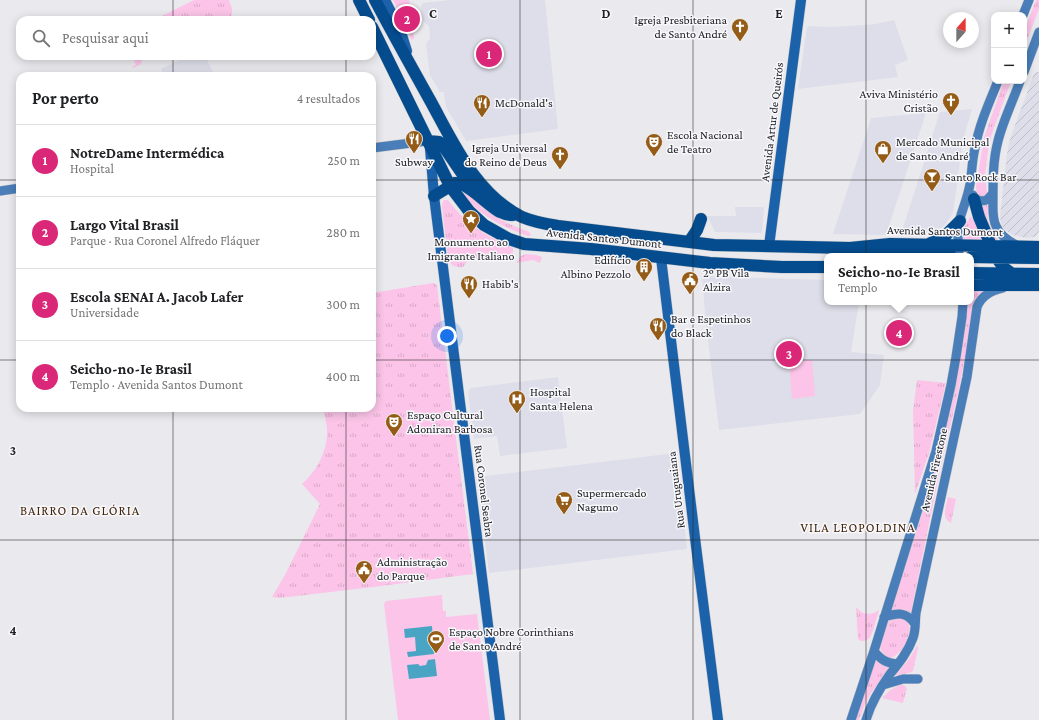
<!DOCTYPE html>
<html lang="pt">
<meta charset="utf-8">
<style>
:root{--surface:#fff;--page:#f2f2f2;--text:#202124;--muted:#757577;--line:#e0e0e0;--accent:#db2777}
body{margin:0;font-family:"Crimson Pro",serif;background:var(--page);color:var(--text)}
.controls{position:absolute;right:12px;top:12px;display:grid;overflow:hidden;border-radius:8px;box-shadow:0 2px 10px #0003}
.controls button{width:36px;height:36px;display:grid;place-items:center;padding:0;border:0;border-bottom:1px solid var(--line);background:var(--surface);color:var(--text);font:20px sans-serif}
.compass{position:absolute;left:943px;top:12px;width:36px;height:36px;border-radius:50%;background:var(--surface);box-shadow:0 2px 10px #0003;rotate:21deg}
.you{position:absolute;left:447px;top:336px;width:14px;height:14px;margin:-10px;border:3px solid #fff;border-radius:50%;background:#1a73e8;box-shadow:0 0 0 6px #1a73e833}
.badge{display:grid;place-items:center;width:26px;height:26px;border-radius:50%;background:var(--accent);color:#fff;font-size:13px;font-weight:700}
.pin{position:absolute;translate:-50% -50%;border:2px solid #fff;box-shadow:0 1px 4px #0006}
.popup{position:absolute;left:824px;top:253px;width:150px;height:52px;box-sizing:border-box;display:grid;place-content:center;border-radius:8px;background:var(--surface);filter:drop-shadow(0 1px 3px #0005);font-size:13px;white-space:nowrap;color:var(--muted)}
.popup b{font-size:15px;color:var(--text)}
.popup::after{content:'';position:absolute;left:50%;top:100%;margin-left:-8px;border:8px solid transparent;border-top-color:var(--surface)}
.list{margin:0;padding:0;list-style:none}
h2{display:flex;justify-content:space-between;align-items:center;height:52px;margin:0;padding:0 16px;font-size:17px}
h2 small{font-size:13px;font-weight:400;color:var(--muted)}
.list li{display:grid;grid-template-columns:26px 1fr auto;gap:12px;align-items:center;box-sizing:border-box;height:72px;padding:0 16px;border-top:1px solid var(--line)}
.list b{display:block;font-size:15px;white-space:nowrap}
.list p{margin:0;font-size:13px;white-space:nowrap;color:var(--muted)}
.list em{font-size:13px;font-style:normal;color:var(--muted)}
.icon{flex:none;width:22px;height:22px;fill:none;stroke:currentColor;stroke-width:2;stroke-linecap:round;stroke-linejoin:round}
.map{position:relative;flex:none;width:1039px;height:720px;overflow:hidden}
.search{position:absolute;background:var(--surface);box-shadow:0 2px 10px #0003;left:16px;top:16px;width:360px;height:44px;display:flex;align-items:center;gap:10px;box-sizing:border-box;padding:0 14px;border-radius:12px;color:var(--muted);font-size:15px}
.panel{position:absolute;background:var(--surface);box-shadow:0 2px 10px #0003;left:16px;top:72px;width:360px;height:340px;border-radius:12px}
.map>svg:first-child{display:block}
.built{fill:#dddee9}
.industrial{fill:url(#industrial-furrows)}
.grass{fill:url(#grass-tufts)}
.pitch{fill:#fbc4e8}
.water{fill:#4aa5c5}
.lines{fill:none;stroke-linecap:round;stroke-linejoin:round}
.secondary-casing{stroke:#c6c6c9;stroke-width:10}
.primary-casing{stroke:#c6c6c9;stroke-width:11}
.highway-casing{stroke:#c6c6c9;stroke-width:13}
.secondary{stroke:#4a7eb9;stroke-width:9}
.primary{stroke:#1c62ab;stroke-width:10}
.highway{stroke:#044c8e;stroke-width:12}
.grid{fill:none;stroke:#212223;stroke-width:1;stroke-opacity:0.55}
.labels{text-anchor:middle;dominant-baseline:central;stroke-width:3;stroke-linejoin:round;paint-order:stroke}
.poi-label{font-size:12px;fill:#212223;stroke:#f7f7fc;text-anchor:start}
.street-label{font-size:12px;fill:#212223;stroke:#f7f7fc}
.neighbourhood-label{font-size:13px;letter-spacing:1px;fill:#432708;stroke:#f7f7fc}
.grid-label{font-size:13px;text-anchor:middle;font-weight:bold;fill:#212223;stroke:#f7f7fc;stroke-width:3;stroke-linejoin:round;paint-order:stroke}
</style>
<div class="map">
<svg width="1039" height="720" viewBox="0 0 1039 720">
<defs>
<pattern id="industrial-furrows" width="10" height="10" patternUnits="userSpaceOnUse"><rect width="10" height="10" fill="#dddee9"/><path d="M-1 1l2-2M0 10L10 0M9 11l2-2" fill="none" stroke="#bdbec8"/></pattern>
<pattern id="grass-tufts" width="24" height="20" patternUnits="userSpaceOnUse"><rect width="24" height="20" fill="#fbc4e8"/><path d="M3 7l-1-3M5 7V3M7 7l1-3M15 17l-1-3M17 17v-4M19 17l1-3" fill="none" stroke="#d7a8c7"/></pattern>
</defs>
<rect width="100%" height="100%" fill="#eaeaee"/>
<path class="built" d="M450 0H545L558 129 466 141 446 107 444 92H440L430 75 426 44 430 38 429 26 423 21 421 6 423 3Z
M894 20 908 60 895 65 898 77 798 89 807 27 809 26 831 27 849 26 876 24Z
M187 56H205L215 76H164L161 69Z
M972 109 967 126 962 147 955 199 953 212 950 218 943 227 931 233 922 235 905 234 903 231V228L940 112Z
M926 113 886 235 833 234 871 118Z
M735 207H764L762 233 715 232 707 216H736Z
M702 276 827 280V302H859L851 352 884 355 880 385 860 414 719 430 706 324Z
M558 377 567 448 500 456 497 436 474 439 468 392 471 388Z
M676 453 687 549 489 573 477 477Z"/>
<path class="industrial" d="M1036 72H1039V231L1037 235 1035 237 1026 238 1013 235 1005 230 1001 224 1000 216 1007 154 1009 143 1012 133 1034 74Z"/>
<path class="grass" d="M194 0H229C232 8 235 13 228 20H154Z
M393 0H409L414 38 413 40 411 39 409 32Z
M1036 0H1039V9L1024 48V31Z
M132 56H141L142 60 141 64 133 68 132 67 136 65Z
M1004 81H1011L991 136 988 151 985 175 987 195 985 197H979L977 193 976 187 984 138 995 106Z
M460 188C470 193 476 202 484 209 497 219 513 226 529 232L531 234 530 236H528C506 228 485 219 469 201 466 197 462 193 460 188Z
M444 200H448C466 224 486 236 513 248 514 258 506 260 498 261L503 254 468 260 463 267C455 268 450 265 448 258L442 207V204Z
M983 205H987L988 207C987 216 988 224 992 231 994 234 996 237 998 240L996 241H995L981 207Z
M970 217H971L976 225 982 240 962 241C961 232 966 224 970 217Z
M526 254 536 255 542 257 540 263 533 260 516 263 521 256Z
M433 283 436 284 437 286 473 574 373 587 280 598 272 597 286 573 320 504 302 484C317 471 328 450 327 430 327 423 324 415 323 408H372V293Z
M971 288 985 289 973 305 972 309 967 347 958 393 941 465 911 612 909 613 903 610H892L891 609 941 452 955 387 967 302H971Z
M917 380 946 383 929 453 915 494 913 410Z
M948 497 956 499 951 523C941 518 946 507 948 497Z
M856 607C862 615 871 616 879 610 877 616 874 631 870 637 868 640 865 641 861 641L858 639Z
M898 617C901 618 905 619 907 621 918 634 888 678 880 647L888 622 892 619Z
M917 646 918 648 913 671 912 672 896 676V675L909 659Z
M875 661H877L888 666 889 667 871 693 865 704 859 720H855Z
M901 684 905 686 907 688 903 703 882 698 889 691Z"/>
<path class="pitch" d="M812 360 815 396 792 399 789 362Z
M442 595 443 611H446V617L477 614 490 720H398L384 604 386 601Z"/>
<path class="water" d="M432 626 434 654 408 657 407 652 416 651 415 637 405 638 404 629Z
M435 659 437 676 409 679 407 665 418 664 420 666 426 665 428 660Z"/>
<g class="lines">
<defs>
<path id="secondary" d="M1023 15 1029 0
M1024 72 1039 32
M372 148 427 141
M0 191 20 188
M973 195 974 199C985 202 986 202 993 193
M1018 246C1010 242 1000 236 996 226 992 218 993 208 993 199 993 180 993 160 998 141 1003 121 1013 101 1020 81
M959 256C958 245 957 234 959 222 962 210 968 197 970 184 972 172 972 160 975 148 979 125 989 103 998 81
M884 617C897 613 906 611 915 624
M874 651C881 660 886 663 898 664
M883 685 903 679H918
M851 720 874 651 936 451 951 385 956 357 962 317 963 302
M866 720C871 703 880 688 890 674 899 663 908 652 913 638 916 630 915 621 916 613L967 377 977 307C982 295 991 291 1003 288"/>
<path id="primary" d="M385 0 401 32 407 51
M430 148 434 196 500 720
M769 246 801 0
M661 258 696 546 718 720"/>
<path id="highway" d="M359 0 369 20
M375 0C393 34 412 68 431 102 454 144 476 194 522 217 534 222 545 224 558 226L714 245 850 248 890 244 1039 247
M372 27 450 186 469 211 484 225 493 230 509 239 524 244 591 249 710 263 782 267H827
M427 141 439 142 442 144 472 188
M434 196 455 183C466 181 489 207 500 212 504 214 508 215 513 215
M974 199 979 217 996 257 1004 268 1011 273
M689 242 697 230 701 219
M929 244 946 235 960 221
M865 250 889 254 951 256
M971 257 1039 258
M971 273 1039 274
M971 285H1039"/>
</defs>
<use href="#secondary" class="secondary-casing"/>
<use href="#primary" class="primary-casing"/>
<use href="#highway" class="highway-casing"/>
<use href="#secondary" class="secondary"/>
<use href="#primary" class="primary"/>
<use href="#highway" class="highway"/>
</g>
<path class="grid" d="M173 0V20M346 0V20M520 0V720M693 0V720M866 0V720M173 56V76M346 56V76M0 180H20M372 180H1039M0 360H20M372 360H1039M173 408V720M346 408V720M0 540H1039"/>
<defs>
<symbol id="church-pin" viewBox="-11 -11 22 30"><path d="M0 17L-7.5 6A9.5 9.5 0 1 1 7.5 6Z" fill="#955c18" stroke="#f7f7fc"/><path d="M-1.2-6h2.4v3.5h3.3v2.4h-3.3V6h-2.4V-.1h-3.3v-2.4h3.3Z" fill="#fff"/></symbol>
<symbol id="restaurant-pin" viewBox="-11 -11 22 30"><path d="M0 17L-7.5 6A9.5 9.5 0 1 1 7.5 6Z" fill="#955c18" stroke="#f7f7fc"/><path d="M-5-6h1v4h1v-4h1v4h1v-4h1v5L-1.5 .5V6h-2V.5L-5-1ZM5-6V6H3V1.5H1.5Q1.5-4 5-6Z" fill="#fff"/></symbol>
<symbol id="theatre-pin" viewBox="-11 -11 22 30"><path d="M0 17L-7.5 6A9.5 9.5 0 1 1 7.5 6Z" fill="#955c18" stroke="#f7f7fc"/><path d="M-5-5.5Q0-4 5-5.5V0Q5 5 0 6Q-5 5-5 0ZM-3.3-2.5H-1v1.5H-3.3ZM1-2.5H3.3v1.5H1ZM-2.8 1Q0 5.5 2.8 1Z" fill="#fff"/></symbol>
<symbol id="shop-pin" viewBox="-11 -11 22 30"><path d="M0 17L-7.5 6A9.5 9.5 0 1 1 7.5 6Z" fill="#955c18" stroke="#f7f7fc"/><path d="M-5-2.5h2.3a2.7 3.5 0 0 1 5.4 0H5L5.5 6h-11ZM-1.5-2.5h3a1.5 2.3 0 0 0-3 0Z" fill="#fff"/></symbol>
<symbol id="bar-pin" viewBox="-11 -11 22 30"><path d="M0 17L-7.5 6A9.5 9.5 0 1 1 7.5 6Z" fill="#955c18" stroke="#f7f7fc"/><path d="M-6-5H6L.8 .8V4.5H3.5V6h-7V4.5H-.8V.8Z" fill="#fff"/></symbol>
<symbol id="sight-pin" viewBox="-11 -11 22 30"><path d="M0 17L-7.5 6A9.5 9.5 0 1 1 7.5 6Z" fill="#955c18" stroke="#f7f7fc"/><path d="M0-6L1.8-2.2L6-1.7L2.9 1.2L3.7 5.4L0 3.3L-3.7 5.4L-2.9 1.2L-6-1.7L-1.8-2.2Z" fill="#fff"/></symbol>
<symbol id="building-pin" viewBox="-11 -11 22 30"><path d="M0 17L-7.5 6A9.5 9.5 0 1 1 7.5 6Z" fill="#955c18" stroke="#f7f7fc"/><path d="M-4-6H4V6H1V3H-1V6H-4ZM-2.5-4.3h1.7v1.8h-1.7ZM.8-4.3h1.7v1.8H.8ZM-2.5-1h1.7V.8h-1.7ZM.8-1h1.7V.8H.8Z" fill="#fff"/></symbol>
<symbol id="civic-pin" viewBox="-11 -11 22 30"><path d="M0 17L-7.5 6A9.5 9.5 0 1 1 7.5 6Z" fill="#955c18" stroke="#f7f7fc"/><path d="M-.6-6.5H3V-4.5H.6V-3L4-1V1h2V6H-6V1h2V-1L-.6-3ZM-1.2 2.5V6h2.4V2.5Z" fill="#fff"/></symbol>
<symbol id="hospital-pin" viewBox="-11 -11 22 30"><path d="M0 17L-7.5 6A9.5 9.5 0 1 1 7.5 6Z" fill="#955c18" stroke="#f7f7fc"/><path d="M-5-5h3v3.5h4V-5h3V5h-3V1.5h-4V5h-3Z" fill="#fff"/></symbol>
<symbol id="supermarket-pin" viewBox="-11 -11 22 30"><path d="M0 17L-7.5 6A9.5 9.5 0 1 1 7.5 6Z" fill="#955c18" stroke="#f7f7fc"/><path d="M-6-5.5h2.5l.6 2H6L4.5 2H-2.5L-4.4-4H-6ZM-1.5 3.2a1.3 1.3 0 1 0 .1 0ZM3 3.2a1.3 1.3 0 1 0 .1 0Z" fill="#fff"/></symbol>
<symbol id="stadium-pin" viewBox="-11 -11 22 30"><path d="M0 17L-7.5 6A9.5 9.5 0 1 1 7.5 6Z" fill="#955c18" stroke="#f7f7fc"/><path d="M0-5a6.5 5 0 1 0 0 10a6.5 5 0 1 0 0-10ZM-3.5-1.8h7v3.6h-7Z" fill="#fff"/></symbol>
</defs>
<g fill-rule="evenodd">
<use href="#church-pin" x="730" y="17" width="20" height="27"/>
<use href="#church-pin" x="941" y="91" width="20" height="27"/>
<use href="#restaurant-pin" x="472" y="93" width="20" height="27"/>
<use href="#restaurant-pin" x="404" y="129" width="20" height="27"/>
<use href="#theatre-pin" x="644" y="132" width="20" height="27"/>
<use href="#shop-pin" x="873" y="139" width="20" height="27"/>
<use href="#church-pin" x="550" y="145" width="20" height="27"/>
<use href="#bar-pin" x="922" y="167" width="20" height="27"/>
<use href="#sight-pin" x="461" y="209" width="20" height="27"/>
<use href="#building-pin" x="634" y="257" width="20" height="27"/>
<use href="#civic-pin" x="680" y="270" width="20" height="27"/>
<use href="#restaurant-pin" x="459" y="274" width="20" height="27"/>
<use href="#restaurant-pin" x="648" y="316" width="20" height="27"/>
<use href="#hospital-pin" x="507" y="389" width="20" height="27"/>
<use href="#theatre-pin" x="384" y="412" width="20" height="27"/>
<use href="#supermarket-pin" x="554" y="490" width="20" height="27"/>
<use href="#civic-pin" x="354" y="559" width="20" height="27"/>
<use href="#stadium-pin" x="426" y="629" width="20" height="27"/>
</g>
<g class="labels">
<g class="poi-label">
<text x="727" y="20" text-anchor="end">Igreja Presbiteriana<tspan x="727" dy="14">de Santo André</tspan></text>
<text x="938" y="94" text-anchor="end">Aviva Ministério<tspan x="938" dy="14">Cristão</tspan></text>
<text x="495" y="103">McDonald's</text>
<text x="667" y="135">Escola Nacional<tspan x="667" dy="14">de Teatro</tspan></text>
<text x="896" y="142">Mercado Municipal<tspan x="896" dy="14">de Santo André</tspan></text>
<text x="547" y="148" text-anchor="end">Igreja Universal<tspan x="547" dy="14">do Reino de Deus</tspan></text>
<text x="414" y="162" text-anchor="middle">Subway</text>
<text x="945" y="177">Santo Rock Bar</text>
<text x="471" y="242" text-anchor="middle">Monumento ao<tspan x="471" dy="14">Imigrante Italiano</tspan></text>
<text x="631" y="260" text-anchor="end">Edifício<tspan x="631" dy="14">Albino Pezzolo</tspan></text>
<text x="703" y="273">2º PB Vila<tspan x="703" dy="14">Alzira</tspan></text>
<text x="482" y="284">Habib's</text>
<text x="671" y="319">Bar e Espetinhos<tspan x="671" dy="14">do Black</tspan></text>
<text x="530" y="392">Hospital<tspan x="530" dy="14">Santa Helena</tspan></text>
<text x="407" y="415">Espaço Cultural<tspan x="407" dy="14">Adoniran Barbosa</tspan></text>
<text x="577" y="493">Supermercado<tspan x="577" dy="14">Nagumo</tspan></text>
<text x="377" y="562">Administração<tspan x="377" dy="14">do Parque</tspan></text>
<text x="449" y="632">Espaço Nobre Corinthians<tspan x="449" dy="14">de Santo André</tspan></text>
</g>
<g class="street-label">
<text transform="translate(772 122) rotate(-83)">Avenida Artur de Queirós</text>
<text transform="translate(945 231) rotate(1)">Avenida Santos Dumont</text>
<text transform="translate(604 238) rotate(6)">Avenida Santos Dumont</text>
<text transform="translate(934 470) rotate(-77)">Avenida Firestone</text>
<text transform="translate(676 490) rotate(-97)">Rua Uruguaiana</text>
<text transform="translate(484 491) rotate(83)">Rua Coronel Seabra</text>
</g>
<g class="neighbourhood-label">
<text x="80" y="510">BAIRRO DA GLÓRIA</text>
<text x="858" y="527">VILA LEOPOLDINA</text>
</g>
</g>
<g class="grid-label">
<text x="433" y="18">C</text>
<text x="606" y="18">D</text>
<text x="779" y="18">E</text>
<text x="13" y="455">3</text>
<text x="13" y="635">4</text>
</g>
</svg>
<div class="controls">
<button>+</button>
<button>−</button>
</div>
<svg class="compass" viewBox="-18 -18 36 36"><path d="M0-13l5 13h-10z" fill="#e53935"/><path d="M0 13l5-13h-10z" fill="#757577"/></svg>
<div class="you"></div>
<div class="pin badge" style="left:489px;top:54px">1</div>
<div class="pin badge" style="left:407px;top:19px">2</div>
<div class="pin badge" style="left:789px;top:354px">3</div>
<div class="pin badge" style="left:899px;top:333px">4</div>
<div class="popup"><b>Seicho-no-Ie Brasil</b>Templo</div>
<div class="search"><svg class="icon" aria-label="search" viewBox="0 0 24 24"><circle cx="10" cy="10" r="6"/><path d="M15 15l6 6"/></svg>Pesquisar aqui</div>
<section class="panel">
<h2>Por perto<small>4 resultados</small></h2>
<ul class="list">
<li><span class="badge">1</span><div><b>NotreDame Intermédica</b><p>Hospital</p></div><em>250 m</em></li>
<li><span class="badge">2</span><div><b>Largo Vital Brasil</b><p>Parque · Rua Coronel Alfredo Fláquer</p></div><em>280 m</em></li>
<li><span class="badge">3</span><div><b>Escola SENAI A. Jacob Lafer</b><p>Universidade</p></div><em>300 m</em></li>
<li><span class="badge">4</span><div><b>Seicho-no-Ie Brasil</b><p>Templo · Avenida Santos Dumont</p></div><em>400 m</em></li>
</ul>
</section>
</div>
